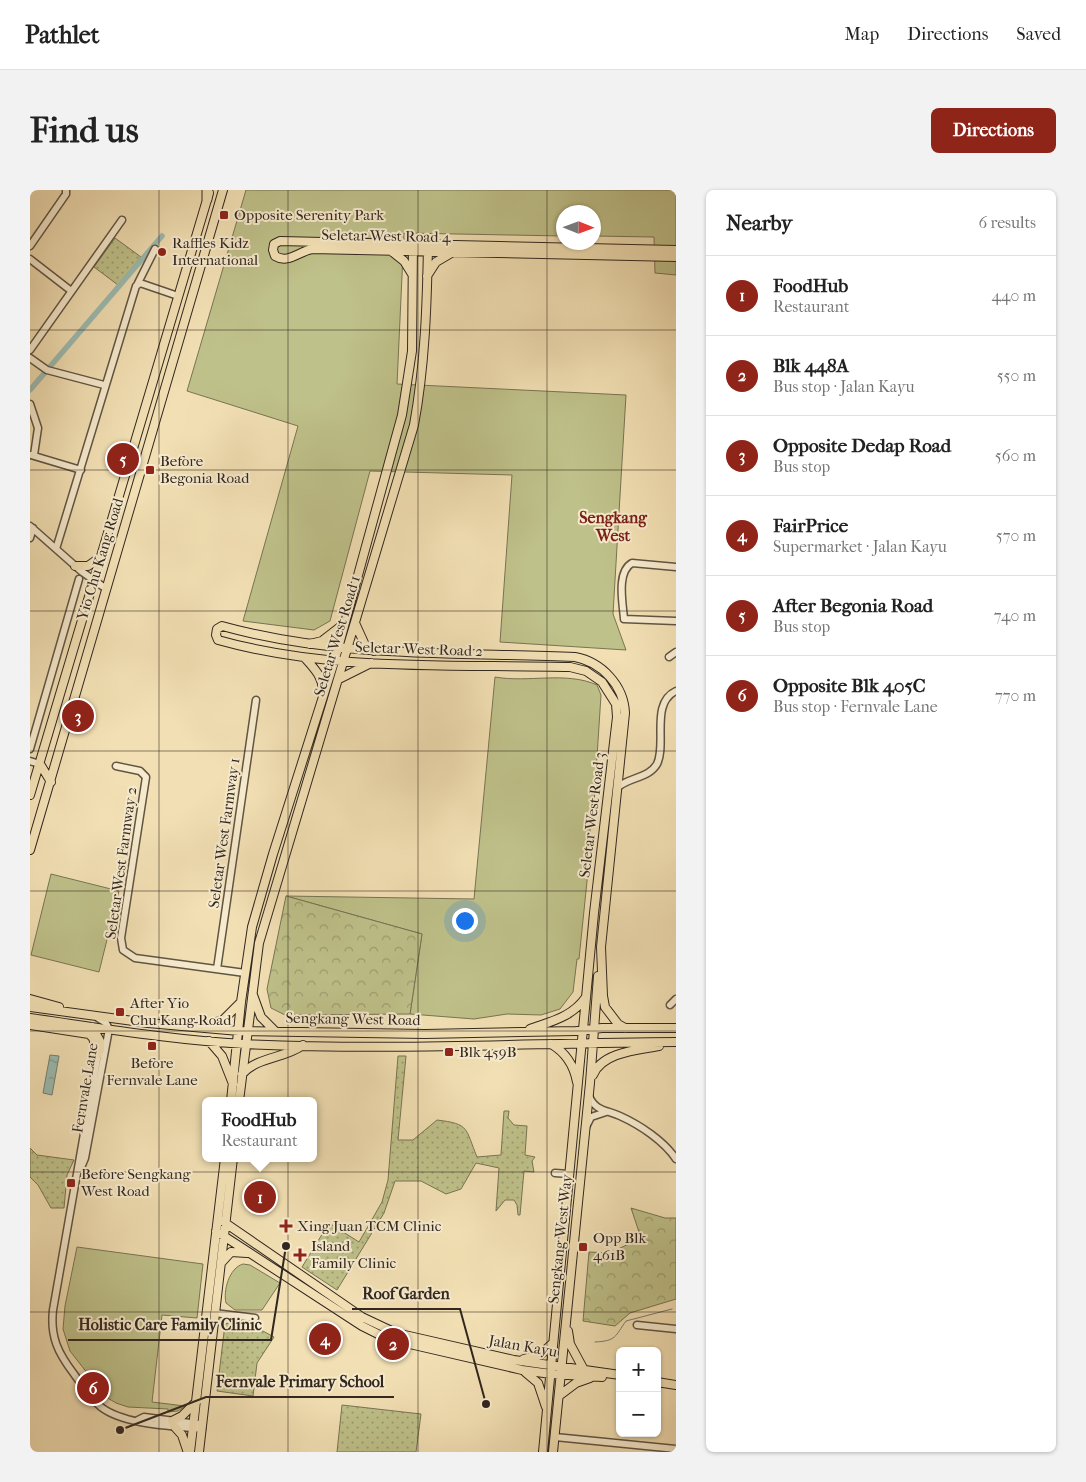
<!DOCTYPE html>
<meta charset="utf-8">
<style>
:root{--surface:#fff;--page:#f2f2f2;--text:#222;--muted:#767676;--line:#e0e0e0;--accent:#8f2418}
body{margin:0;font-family:"IM FELL French Canon",serif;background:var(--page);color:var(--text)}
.controls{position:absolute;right:15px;bottom:15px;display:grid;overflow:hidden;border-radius:8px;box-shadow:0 1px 4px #0004}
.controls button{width:45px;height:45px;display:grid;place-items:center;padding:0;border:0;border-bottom:1px solid var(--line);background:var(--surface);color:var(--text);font:25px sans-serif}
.compass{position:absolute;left:526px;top:15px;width:45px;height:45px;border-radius:50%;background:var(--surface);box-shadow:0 1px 4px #0004;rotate:91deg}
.you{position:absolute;left:434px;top:730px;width:18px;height:18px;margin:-12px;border:4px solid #fff;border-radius:50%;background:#1a73e8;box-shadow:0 0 0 8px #1a73e833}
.badge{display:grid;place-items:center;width:32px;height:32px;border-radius:50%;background:var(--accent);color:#fff;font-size:16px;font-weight:700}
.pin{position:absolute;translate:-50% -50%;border:2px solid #fff;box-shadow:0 1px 5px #0006}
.popup{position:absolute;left:172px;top:907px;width:115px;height:65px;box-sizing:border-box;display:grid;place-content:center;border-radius:8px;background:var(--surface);filter:drop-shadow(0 1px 4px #0005);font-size:16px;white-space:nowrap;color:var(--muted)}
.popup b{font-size:19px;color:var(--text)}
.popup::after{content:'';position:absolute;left:50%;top:100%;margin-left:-10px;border:10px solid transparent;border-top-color:var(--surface)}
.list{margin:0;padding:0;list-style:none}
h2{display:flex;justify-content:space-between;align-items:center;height:65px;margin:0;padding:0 20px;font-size:21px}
h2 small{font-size:16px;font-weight:400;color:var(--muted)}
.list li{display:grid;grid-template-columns:32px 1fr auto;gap:15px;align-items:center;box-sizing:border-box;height:80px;padding:0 20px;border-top:1px solid var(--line)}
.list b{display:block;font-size:19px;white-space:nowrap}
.list p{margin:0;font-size:16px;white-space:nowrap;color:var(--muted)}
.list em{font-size:16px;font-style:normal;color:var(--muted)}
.map{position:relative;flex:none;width:646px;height:1262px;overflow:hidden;border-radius:8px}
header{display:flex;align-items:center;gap:30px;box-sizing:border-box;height:70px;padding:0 25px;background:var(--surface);border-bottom:1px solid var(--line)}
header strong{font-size:24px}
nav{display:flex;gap:28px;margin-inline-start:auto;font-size:18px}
.intro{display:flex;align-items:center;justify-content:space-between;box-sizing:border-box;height:120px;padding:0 30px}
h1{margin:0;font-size:35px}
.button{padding:12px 22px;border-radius:8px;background:var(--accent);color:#fff;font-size:18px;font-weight:700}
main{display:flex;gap:30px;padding:0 30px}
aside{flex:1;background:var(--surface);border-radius:8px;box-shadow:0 1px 4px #0004}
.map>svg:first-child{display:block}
.grass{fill:#bfc18a;stroke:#787454}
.forest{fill:url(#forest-crowns);stroke:#787454}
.park{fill:url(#park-dots);stroke:#787454}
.water{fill:url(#water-ripples);stroke:#718077}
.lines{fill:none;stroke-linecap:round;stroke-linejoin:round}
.stream{stroke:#718077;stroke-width:1}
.canal{stroke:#9cbcb2;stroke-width:5.5}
.minor-casing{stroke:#615544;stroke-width:9}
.major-casing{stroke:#31271f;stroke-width:10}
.highway-casing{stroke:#31271f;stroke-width:11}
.minor{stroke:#f7ebce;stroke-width:6}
.major{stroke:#f2e0b4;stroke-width:8}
.highway{stroke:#f2e0b4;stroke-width:9}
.grid{fill:none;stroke:#31271f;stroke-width:1;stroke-opacity:0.55}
.poi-dot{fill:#8f2418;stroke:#f7ebce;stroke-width:2}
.labels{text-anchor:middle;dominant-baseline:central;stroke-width:4;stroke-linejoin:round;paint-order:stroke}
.poi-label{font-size:15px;fill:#31271f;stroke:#f7ebce;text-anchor:start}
.street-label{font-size:15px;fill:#31271f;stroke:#f7ebce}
.neighbourhood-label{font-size:16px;font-weight:bold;fill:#7a1f14;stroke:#f7ebce}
.leader{fill:none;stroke:#31271f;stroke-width:2}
.callout-dot{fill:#31271f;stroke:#f7ebce;stroke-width:2}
.callout-label{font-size:16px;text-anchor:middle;font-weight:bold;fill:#31271f;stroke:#f7ebce;stroke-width:4;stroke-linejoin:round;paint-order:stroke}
</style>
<header>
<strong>Pathlet</strong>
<nav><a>Map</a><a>Directions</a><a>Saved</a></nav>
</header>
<div class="intro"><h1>Find us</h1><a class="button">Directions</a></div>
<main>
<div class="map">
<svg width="646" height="1262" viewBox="0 0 646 1262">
<defs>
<pattern id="forest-crowns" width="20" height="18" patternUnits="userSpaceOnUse" patternTransform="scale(1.25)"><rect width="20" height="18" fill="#bfc18a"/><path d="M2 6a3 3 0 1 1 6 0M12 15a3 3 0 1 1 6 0" fill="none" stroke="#9c9d70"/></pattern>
<pattern id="park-dots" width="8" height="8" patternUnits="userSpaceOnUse" patternTransform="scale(1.25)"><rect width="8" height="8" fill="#bfc18a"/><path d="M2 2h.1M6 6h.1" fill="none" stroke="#9c9d70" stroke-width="1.8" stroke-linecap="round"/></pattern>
<pattern id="water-ripples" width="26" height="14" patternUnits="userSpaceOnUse" patternTransform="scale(1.25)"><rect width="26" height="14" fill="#9cbcb2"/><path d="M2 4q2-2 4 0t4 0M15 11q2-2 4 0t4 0" fill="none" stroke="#809990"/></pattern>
</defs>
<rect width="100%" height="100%" fill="#f2e0b4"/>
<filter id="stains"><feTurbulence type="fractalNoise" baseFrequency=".004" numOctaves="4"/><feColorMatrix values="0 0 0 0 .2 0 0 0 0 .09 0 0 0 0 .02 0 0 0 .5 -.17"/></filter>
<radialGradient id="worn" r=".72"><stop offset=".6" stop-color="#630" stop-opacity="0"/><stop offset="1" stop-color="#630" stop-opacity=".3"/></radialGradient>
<path class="grass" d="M216 0H646V85L625 83 624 47 564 46V22H534L533 46 374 43 367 194 596 205 583 424 596 460 470 452 482 285 340 281 300 431 284 440 213 431 268 236 157 201Z
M465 487C498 493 536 481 567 495L571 505 564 613 560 624V662L549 769H547L543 802 530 819 511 825 477 824 444 829 380 824 392 744 256 706 444 709Z
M21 684 89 701 69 782 1 765Z
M47 1057 173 1074 167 1128 132 1125 122 1212 155 1216 148 1221 138 1222V1219L98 1217 86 1213 76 1207 40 1161 33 1139 35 1116Z
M213 1074 220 1075 250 1093 232 1120H205L196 1113C193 1101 199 1078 213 1074Z"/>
<path class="forest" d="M256 706 392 744 380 824 255 825 241 818 237 799Z
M601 1018 635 1028H646V1109L600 1123 585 1136 553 1131 559 1062 580 1063 611 1048Z"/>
<path class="park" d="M85 48 111 67 88 95 64 77Z
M368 866H376L368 950H383L407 930C440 934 435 938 447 967L471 965 474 921H479L478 928 484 935 497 936 495 965 505 967 502 971 504 982 494 981 490 1025H488L487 1015 484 1010H475L466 1021 469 978 446 973 431 999 416 1004 391 991H365L354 1023 307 1100 272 1077 299 1033 329 1052 352 1012 358 990Z
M0 958 7 965 44 970 37 985 34 1018H21L8 995 0 987Z
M203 1132 220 1134 244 1147 227 1173 223 1206 187 1201 195 1134Z
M312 1215 391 1224 386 1262H307Z"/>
<path class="water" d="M20 865 29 866 22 905 13 903Z"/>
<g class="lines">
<path class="stream" d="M565 1152C587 1151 585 1146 596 1131L642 1119"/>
<path class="canal" d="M0 200 132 46"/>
<defs>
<path id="minor" d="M0 56 36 4V0
M0 69 40 100
M108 93 125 59
M0 160 92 30
M0 168 17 180 74 195
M0 214 8 238 4 265
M1 265 51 280
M0 336 51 381 75 398
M0 348 3 338
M26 359 106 96 110 93 148 106
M646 377 602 373C586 382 593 414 594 429L646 431
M639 467 646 462
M0 559 49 389
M0 571 10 574
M86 576 110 581 116 587 91 748 93 760 105 768 215 783
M588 597C600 587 619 588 627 574 637 554 620 513 646 501
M187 779 226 510
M640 815 646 809
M68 864 23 1120C20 1147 28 1163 44 1184 52 1195 60 1208 71 1217 94 1235 143 1236 172 1239
M559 906C565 921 577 920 590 926 610 935 634 951 646 969
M556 937 561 927 576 922
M50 980 55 968 79 839 76 833 68 828
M525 983 539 984
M184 1123 225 1128
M607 1135 646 1139
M108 1230 114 1227 168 1234
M525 1247 646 1259"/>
<path id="major" d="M360 60 374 71 382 84
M646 60 250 51 244 54 243 60 245 66C258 74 268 62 282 59L646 67
M397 86 406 72 423 62
M45 376H58L72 366
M325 433 335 455 344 461
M280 454 292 451 314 434
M275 468C284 478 292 486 293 500
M309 489 341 473
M10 574 21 592
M0 605 179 3
M0 660 193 0
M223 805 231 827 245 841
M0 809 29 817
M0 817 118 833 209 841 395 844 546 841 572 838H646
M0 828C71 838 143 850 214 854 358 861 502 853 646 852
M0 835 59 844 63 848 68 864
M174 836 193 830 211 812
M62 837 70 851V860
M500 839C522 831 542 827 556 807
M179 851 192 866 203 894
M521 854C535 862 544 876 547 892
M212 884C229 866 254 869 273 855
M563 885C572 862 608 860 629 856
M201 911 211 812 222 737 243 664 305 469 372 225 382 161 383 54
M209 911 229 753 384 235C395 175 397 115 398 54
M188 1028 332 1127 366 1143 484 1170 590 1185
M186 1041 332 1136 358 1149 492 1180 521 1184 572 1187
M191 1073 201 1062 217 1063
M538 1141 540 1154 554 1180
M494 1169 510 1165 522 1154
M495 1182 508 1193 516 1217
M627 1192 646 1195
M530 1205 546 1193 560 1188
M142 1231 152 1226 167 1211
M144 1236 152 1245 157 1260
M160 1262 195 968
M169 1262 203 968
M513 1262 564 723 587 527 586 514 572 492 556 481 540 477C423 474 302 482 188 450L186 445 187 439 192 436C307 468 426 462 545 467 572 472 594 496 595 523L571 757 573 806 575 817 588 834 595 838
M523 1262 560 893 568 786"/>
<path id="highway" d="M177 0V9"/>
</defs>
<use href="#minor" class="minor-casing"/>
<use href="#major" class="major-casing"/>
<use href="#highway" class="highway-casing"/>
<use href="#minor" class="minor"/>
<use href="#major" class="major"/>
<use href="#highway" class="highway"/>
</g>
<path class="grid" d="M129 0V1262M258 0V1262M388 0V1262M517 0V1262M0 140H646M0 280H646M0 421H646M0 561H646M0 701H646M0 841H646M0 982H646M0 1122H646"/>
<g class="poi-dot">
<rect x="189" y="20" width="10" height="10" rx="2.5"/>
<circle cx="132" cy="62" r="5"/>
<rect x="115" y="275" width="10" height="10" rx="2.5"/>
<rect x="85" y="817" width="10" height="10" rx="2.5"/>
<rect x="117" y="851" width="10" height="10" rx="2.5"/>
<rect x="414" y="857" width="10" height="10" rx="2.5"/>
<rect x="36" y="988" width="10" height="10" rx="2.5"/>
<path d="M253.5 1028.5h5v5h5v5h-5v5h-5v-5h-5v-5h5z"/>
<rect x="548" y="1052" width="10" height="10" rx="2.5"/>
<path d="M267.5 1057.5h5v5h5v5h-5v5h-5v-5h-5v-5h5z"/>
</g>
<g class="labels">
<g class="poi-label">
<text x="204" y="25">Opposite Serenity Park</text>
<text x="142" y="53">Raffles Kidz<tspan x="142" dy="17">International</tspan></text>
<text x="130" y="271">Before<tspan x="130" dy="17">Begonia Road</tspan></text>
<text x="100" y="813">After Yio<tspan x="100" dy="17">Chu Kang Road</tspan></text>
<text x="429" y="862">Blk 459B</text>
<text x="122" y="873" text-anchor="middle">Before<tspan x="122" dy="17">Fernvale Lane</tspan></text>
<text x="51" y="984">Before Sengkang<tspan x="51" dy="17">West Road</tspan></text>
<text x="267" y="1036">Xing Juan TCM Clinic</text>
<text x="563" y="1048">Opp Blk<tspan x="563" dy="17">461B</tspan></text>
<text x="281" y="1056">Island<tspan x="281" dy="17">Family Clinic</tspan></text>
</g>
<g class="street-label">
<text transform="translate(356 46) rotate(1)">Seletar West Road 4</text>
<text transform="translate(70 369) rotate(-73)">Yio Chu Kang Road</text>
<text transform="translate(307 446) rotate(-73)">Seletar West Road 1</text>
<text transform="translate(389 459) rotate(2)">Seletar West Road 2</text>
<text transform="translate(562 625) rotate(-83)">Seletar West Road 3</text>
<text transform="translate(194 643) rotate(-82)">Seletar West Farmway 1</text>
<text transform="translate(91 673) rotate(-82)">Seletar West Farmway 2</text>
<text transform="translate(323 829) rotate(1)">Sengkang West Road</text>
<text transform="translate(55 898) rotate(-80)">Fernvale Lane</text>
<text transform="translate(530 1049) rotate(-84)">Sengkang West Way</text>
<text transform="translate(493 1156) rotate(10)">Jalan Kayu</text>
</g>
<g class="neighbourhood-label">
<text x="583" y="327">Sengkang<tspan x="583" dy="18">West</tspan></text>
</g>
</g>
<path class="leader" d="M456 1214L430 1119H322M256 1056L241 1150H38M90 1240L176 1207H364"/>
<g class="callout-dot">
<circle cx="456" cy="1214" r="5"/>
<circle cx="256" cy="1056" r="5"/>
<circle cx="90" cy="1240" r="5"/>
</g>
<g class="callout-label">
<text x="376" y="1109">Roof Garden</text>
<text x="140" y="1140">Holistic Care Family Clinic</text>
<text x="270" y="1197">Fernvale Primary School</text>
</g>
<rect width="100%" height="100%" filter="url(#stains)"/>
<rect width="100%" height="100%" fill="url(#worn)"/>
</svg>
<div class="controls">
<button>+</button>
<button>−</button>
</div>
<svg class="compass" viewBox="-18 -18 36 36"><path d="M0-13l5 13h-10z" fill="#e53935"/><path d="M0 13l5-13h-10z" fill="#767676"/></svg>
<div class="you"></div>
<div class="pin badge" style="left:230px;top:1007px">1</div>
<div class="popup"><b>FoodHub</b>Restaurant</div>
<div class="pin badge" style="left:363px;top:1154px">2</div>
<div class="pin badge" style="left:48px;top:526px">3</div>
<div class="pin badge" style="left:295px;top:1149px">4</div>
<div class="pin badge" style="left:93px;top:269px">5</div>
<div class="pin badge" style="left:63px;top:1198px">6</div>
</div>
<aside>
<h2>Nearby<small>6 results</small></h2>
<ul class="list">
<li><span class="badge">1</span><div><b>FoodHub</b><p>Restaurant</p></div><em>440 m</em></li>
<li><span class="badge">2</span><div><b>Blk 448A</b><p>Bus stop · Jalan Kayu</p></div><em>550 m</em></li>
<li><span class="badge">3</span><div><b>Opposite Dedap Road</b><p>Bus stop</p></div><em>560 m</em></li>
<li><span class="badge">4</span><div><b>FairPrice</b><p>Supermarket · Jalan Kayu</p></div><em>570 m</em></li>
<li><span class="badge">5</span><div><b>After Begonia Road</b><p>Bus stop</p></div><em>740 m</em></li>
<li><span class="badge">6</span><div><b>Opposite Blk 405C</b><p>Bus stop · Fernvale Lane</p></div><em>770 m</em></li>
</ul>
</aside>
</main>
